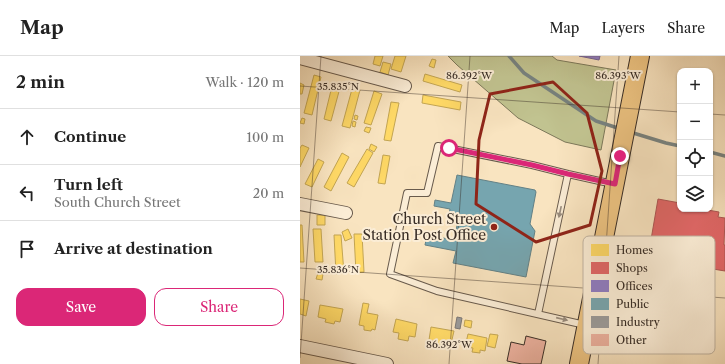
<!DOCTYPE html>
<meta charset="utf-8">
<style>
:root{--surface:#fff;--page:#f2f2f2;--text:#222;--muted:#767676;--line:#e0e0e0;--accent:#db2777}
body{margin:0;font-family:"Libre Caslon Text",serif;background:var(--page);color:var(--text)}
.controls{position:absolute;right:12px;top:12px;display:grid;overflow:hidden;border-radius:8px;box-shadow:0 1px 3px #0004}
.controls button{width:36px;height:36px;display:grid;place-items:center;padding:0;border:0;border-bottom:1px solid var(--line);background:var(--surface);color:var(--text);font:20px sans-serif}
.stop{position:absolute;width:12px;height:12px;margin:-9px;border:3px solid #db2777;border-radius:50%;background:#fff}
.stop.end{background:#db2777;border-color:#fff;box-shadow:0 1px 4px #0008}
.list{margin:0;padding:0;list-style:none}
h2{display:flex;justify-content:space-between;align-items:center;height:52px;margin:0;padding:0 16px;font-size:17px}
h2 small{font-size:13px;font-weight:400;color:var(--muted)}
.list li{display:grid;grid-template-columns:26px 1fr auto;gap:12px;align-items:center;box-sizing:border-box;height:56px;padding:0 16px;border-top:1px solid var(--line)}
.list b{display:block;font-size:15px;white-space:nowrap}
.list p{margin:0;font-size:13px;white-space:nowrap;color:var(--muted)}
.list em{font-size:13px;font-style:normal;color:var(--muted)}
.actions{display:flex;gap:8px;padding:12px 16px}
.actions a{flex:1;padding:9px 0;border:1px solid var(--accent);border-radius:12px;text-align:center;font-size:14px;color:var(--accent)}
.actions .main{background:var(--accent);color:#fff}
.icon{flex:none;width:22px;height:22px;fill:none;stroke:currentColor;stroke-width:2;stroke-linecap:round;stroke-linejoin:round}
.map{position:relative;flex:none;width:425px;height:308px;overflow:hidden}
header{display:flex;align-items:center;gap:24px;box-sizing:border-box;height:56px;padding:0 20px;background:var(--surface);border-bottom:1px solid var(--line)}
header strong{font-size:19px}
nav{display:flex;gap:22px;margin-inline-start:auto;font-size:14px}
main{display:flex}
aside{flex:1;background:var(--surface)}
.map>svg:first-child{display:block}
.green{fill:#c1c390;stroke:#7c785a}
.homes{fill:#ffd966;stroke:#c3a552}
.shops{fill:#e06666;stroke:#ad5552}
.offices{fill:#8e7cc3;stroke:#746494}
.public{fill:#76a5af;stroke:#638186}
.industry{fill:#999;stroke:#7c7876}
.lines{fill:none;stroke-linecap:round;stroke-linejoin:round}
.stream{stroke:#778280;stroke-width:3.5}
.building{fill:#edb19f;stroke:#372c25}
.lane-casing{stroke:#685a4c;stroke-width:8}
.street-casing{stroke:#685a4c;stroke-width:14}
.primary-casing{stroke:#372c25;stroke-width:20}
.lane{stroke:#fbedd6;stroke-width:6}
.street{stroke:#fbedd6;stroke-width:12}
.primary{stroke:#ecc280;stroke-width:18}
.oneway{fill:#998c7e}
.route{stroke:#db2777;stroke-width:5}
.marked{fill:none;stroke:#8f2418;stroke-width:3;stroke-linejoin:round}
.ticks{fill:none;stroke:#372c25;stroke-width:1;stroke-opacity:0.45}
.poi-dot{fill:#8f2418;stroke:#fbedd6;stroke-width:1.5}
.labels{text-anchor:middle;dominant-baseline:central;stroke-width:4;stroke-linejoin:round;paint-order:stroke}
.poi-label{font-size:14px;fill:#372c25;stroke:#fbedd6;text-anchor:end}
.key{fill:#fbedd6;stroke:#c0b3a1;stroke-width:1}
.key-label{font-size:11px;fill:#372c25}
.ticks-label{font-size:10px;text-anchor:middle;fill:#372c25;stroke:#fbedd6;stroke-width:4;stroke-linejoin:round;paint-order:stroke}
</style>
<header>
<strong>Map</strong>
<nav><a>Map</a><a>Layers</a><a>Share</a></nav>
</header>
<main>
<aside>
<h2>2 min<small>Walk · 120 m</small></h2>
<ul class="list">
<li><svg class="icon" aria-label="ahead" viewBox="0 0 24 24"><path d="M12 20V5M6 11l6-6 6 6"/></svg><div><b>Continue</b></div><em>100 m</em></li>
<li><svg class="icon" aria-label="left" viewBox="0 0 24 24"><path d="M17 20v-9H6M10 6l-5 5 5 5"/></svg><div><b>Turn left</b><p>South Church Street</p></div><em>20 m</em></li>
<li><svg class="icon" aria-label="arrive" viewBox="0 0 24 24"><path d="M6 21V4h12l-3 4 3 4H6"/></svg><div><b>Arrive at destination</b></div></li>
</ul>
<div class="actions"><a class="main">Save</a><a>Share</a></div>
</aside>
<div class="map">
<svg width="425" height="308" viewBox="0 0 425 308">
<rect width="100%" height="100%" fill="#f9e4c0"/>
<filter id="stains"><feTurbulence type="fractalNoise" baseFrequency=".005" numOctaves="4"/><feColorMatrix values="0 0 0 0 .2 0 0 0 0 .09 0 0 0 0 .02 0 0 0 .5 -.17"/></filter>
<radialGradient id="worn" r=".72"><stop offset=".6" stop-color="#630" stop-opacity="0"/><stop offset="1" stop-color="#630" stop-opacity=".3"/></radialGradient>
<path class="green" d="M148 0H252L257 4 316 14 301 94 265 86 218 62 157 9Z"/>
<path class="homes" d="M75 0H83L80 10 73 8Z
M95 0H106L101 16 91 13Z
M132 3 136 4 134 12 129 10Z
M83 6 91 8 88 19 80 16Z
M125 18 162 29 160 36 123 25Z
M14 19 21 21 12 59 4 57Z
M33 26 41 28 31 65 24 63Z
M0 27 4 29 2 38H0Z
M52 33 60 34 50 72 42 70Z
M74 35 82 38 71 69 64 67Z
M123 39 161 46 160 54 122 47Z
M91 46 99 47 91 85 84 84Z
M55 59 58 60 57 64 54 63Z
M2 62 5 63 4 68 0 67Z
M53 65 56 66 55 71 52 70Z
M66 71 71 72 69 77 64 75Z
M71 88 77 91 74 96 69 93Z
M2 89 9 92 0 111V92Z
M67 93 73 97 54 131 47 127Z
M42 97 49 101 31 135 24 131Z
M83 99 90 100 85 128 78 127Z
M18 103 24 106 12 131 5 128Z
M17 159H25V169H17Z
M0 169H2L4 206H0Z
M13 173H21L23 206H15Z
M48 173 52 182 45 185 42 176Z
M54 178H62L64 216 56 217Z
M34 179H41L44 217 36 218Z
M18 217 23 218 22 224 16 223Z
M0 243 9 245 6 260 0 258Z
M63 247 69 248 67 257 78 259 75 274 72 273 71 275 64 274V270L59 269Z
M20 249 43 253 40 266 35 265 34 268 25 266 26 263 18 261Z
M96 263 117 268 115 281 109 280 108 285 98 283 99 277 93 276Z
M165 264 172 265 171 272 164 270Z
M131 271 154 275 151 288 142 287V290L134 289V285L129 284Z
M168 278 187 282 185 295 180 294V297L172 296 173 292 165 291Z
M190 278 198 279 195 292 187 290Z"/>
<path class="shops" d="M358 143 380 147V153H402L419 156 418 161 425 162 424 189H425V215L407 212 402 242 389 240 394 215 372 212 370 223 349 220 351 208 347 207Z"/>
<path class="offices" d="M279 0H300L299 4Z"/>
<path class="public" d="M157 119 235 134 236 136 230 168 235 175 226 221 153 207 156 195 125 189 127 179 154 184 159 160 149 159 150 153 134 150 135 144 151 147Z"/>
<path class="industry" d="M157 261 162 262 160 273 155 272Z"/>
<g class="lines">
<path class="stream" d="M209 0 224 17 296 65 321 73
M330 76 366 87 380 90
M410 96 425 100"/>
</g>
<path class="building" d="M226 280 246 285 241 308H222L207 305 211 286 224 289Z"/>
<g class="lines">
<defs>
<path id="lane" d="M238 258 268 118
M285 269 137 235 90 218 107 137H127L138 90 232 109 268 118 313 128"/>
<path id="street" d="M0 2 105 30
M0 148 46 157
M0 290 87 308"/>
<path id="primary" d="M279 308 340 0"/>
</defs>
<use href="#lane" class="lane-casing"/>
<use href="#street" class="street-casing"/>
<use href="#primary" class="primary-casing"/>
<use href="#lane" class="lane"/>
<use href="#street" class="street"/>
<use href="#primary" class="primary"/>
</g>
<defs><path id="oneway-solid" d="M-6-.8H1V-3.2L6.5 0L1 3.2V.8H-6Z"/></defs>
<g class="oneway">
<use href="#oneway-solid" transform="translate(260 156) rotate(102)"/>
<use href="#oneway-solid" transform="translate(262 263) rotate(13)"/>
</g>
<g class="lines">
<path class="route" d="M149 92 232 109 268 118 315 128 320 100"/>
</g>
<path class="marked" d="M253 26 287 57 302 115 290 169 236 186 176 148 179 84 190 38Z"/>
<path class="ticks" d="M0 30 380 56M410 58 425 59M0 212 425 242M0 302 21 0M149 308 170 0M298 308 319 0"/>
<circle class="poi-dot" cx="194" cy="171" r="4"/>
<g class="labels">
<g class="poi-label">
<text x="186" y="163">Church Street<tspan x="186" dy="16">Station Post Office</tspan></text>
</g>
</g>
<rect x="283" y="180" width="132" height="118" rx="6" class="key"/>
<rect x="291" y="188" width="18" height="12" fill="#ffd966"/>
<rect x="291" y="206" width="18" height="12" fill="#e06666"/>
<rect x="291" y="224" width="18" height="12" fill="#8e7cc3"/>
<rect x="291" y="242" width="18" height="12" fill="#76a5af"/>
<rect x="291" y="260" width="18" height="12" fill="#999"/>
<rect x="291" y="278" width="18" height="12" fill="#edb19f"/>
<g class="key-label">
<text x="316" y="198">Homes</text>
<text x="316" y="216">Shops</text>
<text x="316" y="234">Offices</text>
<text x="316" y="252">Public</text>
<text x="316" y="270">Industry</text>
<text x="316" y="288">Other</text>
</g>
<g class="ticks-label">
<text x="169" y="23">86.392°W</text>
<text x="318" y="23">86.393°W</text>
<text x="38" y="34">35.835°N</text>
<text x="38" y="217">35.836°N</text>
<text x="149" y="292">86.392°W</text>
</g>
<rect width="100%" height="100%" filter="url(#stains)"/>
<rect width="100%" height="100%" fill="url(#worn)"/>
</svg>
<div class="controls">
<button>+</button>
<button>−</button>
<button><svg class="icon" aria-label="locate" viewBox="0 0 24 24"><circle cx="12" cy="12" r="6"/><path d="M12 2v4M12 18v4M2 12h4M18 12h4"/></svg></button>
<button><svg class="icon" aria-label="layers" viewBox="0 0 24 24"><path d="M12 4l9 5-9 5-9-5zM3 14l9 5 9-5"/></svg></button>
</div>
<div class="stop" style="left:149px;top:92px"></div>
<div class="stop end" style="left:320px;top:100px"></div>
</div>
</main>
